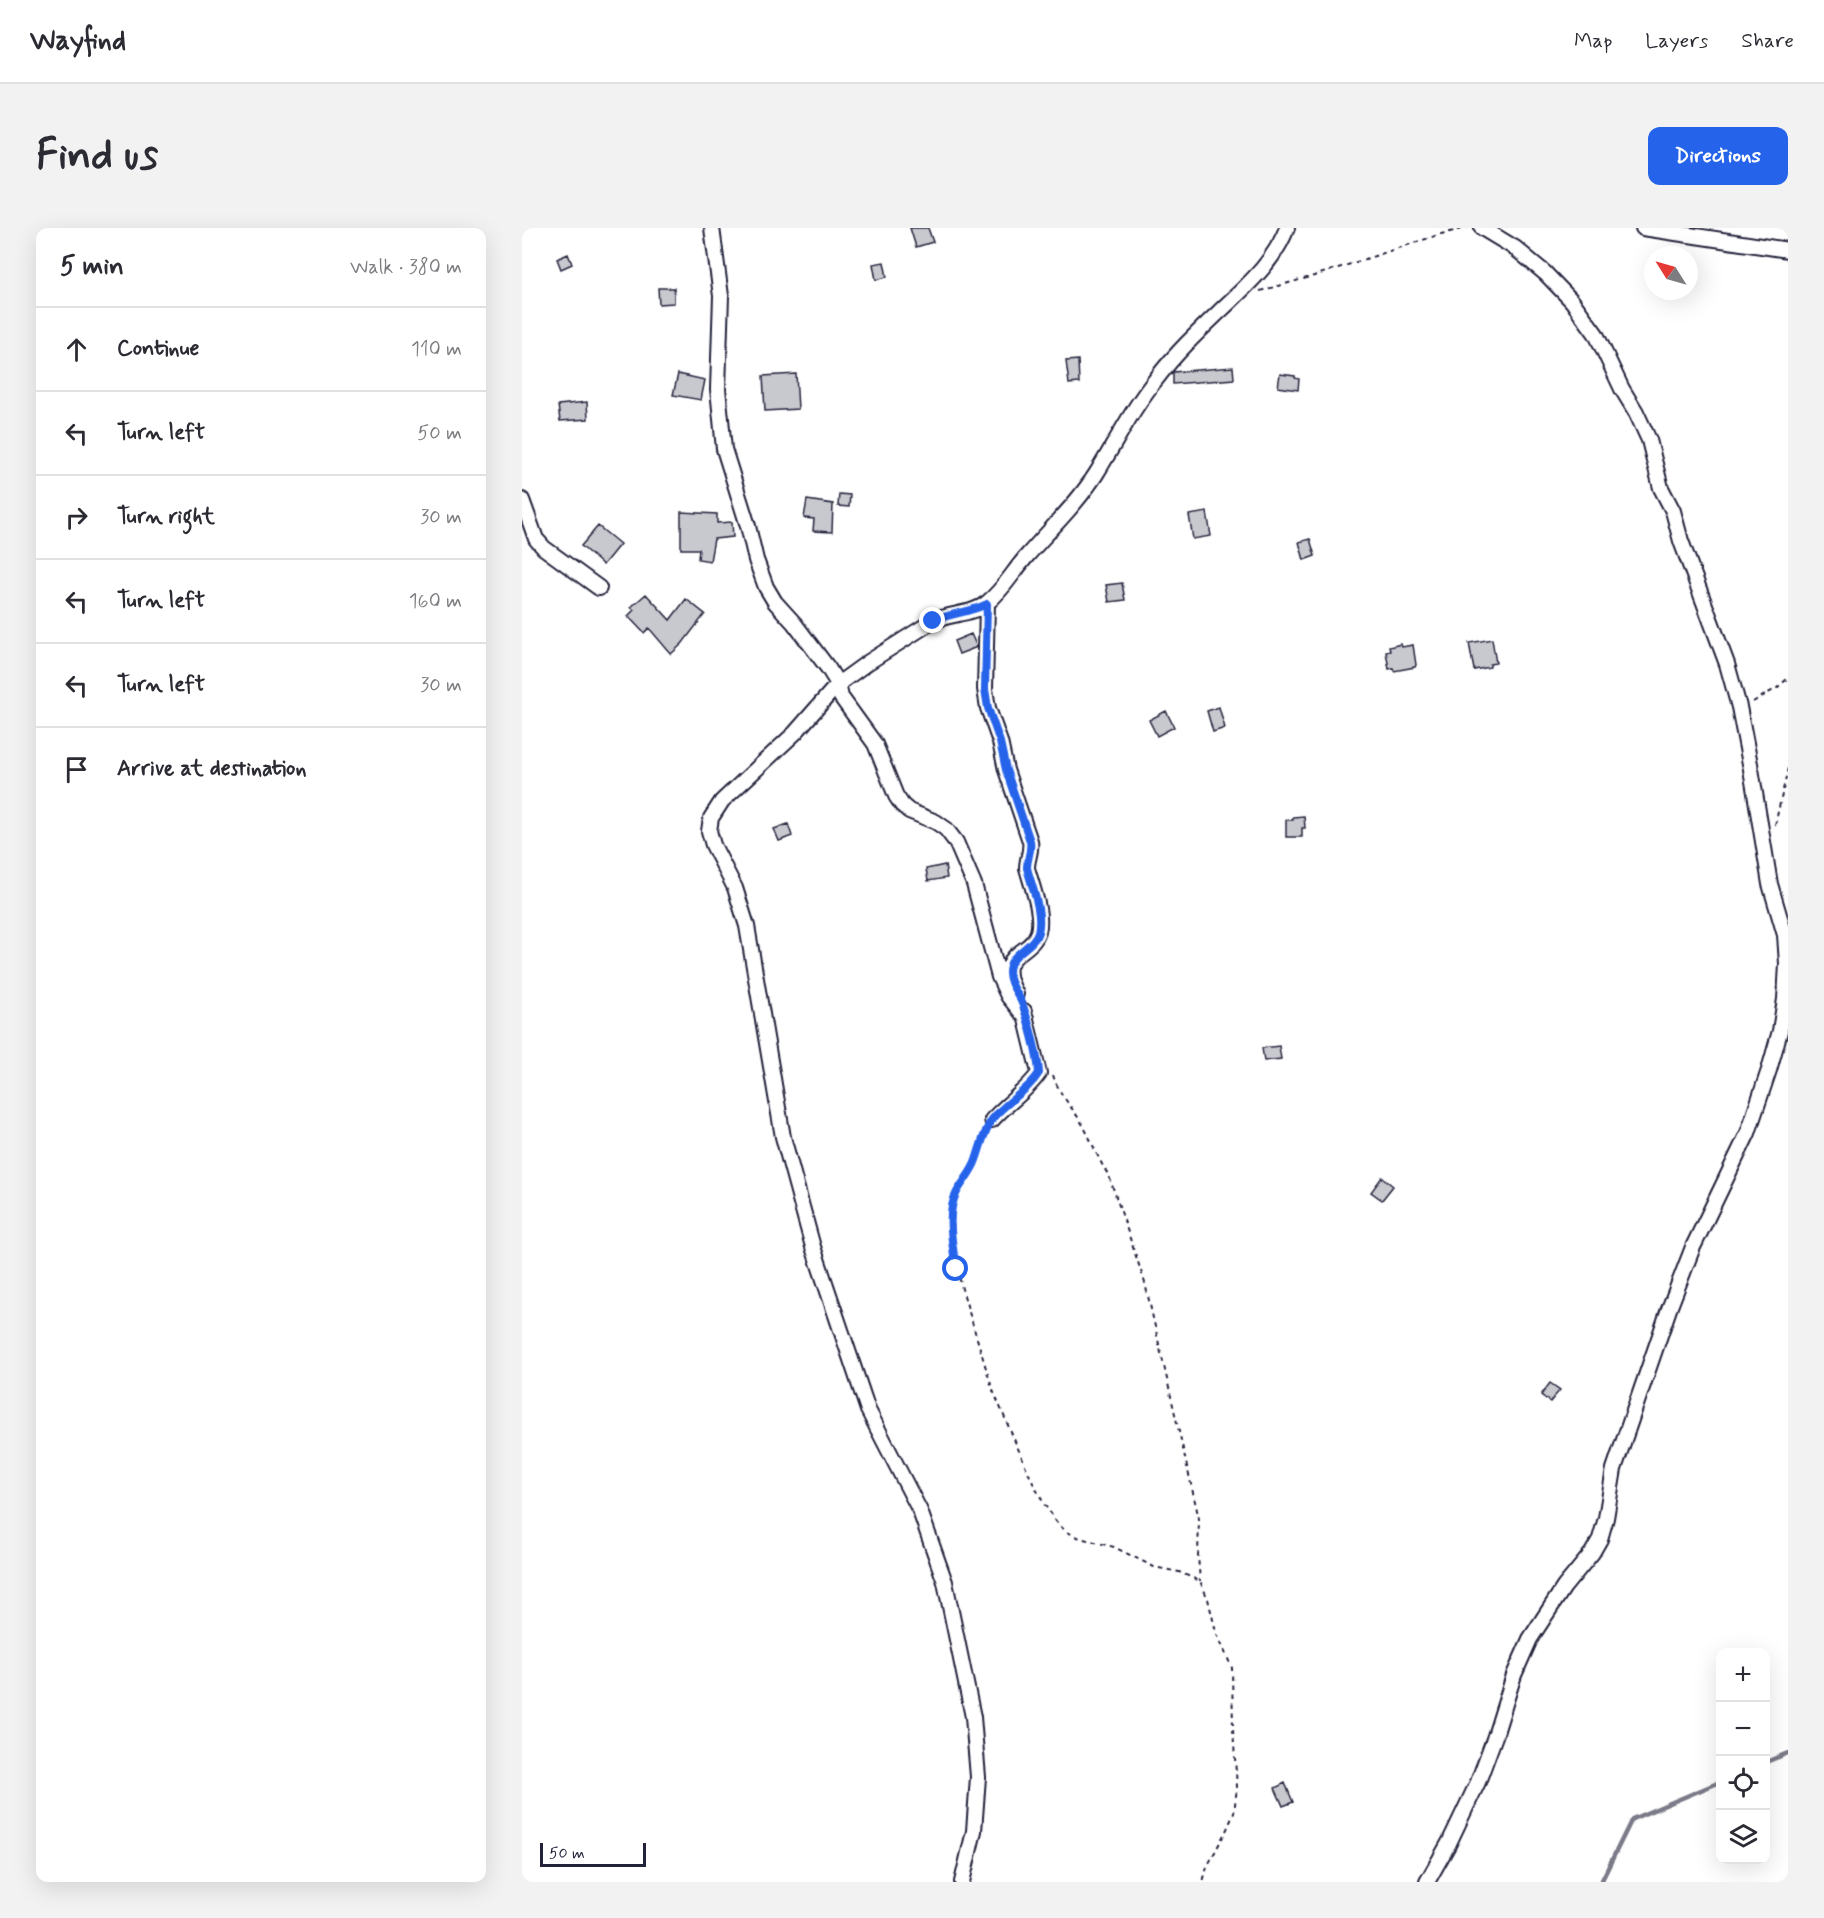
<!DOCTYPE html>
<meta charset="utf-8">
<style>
:root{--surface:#fff;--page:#f2f2f3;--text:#2b2b33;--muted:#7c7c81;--line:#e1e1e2;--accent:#2563eb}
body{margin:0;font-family:Mynerve,sans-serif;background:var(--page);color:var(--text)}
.controls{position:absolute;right:18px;bottom:18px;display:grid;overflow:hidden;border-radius:12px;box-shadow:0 6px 24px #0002}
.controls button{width:54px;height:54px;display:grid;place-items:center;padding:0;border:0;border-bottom:2px solid var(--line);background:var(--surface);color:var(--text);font:30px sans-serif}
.compass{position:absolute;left:1122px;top:18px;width:54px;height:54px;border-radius:50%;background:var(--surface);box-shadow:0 6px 24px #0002;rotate:307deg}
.scale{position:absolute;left:18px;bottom:15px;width:106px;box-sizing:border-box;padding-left:6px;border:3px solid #22223b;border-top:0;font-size:16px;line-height:21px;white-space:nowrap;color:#22223b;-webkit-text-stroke:4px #fff;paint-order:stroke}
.stop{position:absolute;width:18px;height:18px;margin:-14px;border:4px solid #2563eb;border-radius:50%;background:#fff}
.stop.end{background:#2563eb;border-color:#fff;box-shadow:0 2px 6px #0008}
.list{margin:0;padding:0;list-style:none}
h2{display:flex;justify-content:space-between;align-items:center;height:78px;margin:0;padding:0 24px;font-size:26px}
h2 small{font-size:20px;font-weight:400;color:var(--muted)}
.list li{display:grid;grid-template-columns:39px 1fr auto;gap:18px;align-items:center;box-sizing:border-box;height:84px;padding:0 24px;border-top:2px solid var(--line)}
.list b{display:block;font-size:22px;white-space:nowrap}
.list em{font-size:20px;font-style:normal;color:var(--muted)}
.icon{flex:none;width:33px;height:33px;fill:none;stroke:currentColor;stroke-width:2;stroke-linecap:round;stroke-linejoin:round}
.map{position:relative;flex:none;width:1266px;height:1654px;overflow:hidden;border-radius:12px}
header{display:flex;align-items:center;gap:36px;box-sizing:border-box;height:84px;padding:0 30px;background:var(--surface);border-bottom:2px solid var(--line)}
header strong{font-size:28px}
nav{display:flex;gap:33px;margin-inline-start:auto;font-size:21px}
.intro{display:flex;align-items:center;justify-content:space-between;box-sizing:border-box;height:144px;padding:0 36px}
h1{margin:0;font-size:42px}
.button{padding:15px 27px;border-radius:12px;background:var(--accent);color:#fff;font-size:21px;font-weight:700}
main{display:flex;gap:36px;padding:0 36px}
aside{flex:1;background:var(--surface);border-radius:12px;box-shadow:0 6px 24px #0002}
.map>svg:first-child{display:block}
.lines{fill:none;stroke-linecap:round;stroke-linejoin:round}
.stream{stroke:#7a7a88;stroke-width:4.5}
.building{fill:#c8c8cf;stroke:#22223b;stroke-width:1.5}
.minor-casing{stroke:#22223b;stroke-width:18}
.path{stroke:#22223b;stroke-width:2;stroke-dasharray:4.5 4.5;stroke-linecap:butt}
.minor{stroke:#fff;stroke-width:14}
.route{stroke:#2563eb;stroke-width:8}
</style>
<header>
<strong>Wayfind</strong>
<nav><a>Map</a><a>Layers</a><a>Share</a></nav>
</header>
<div class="intro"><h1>Find us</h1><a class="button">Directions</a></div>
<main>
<aside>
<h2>5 min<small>Walk · 380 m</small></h2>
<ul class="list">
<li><svg class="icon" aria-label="ahead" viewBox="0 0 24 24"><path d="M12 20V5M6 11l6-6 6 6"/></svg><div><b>Continue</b></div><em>110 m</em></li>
<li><svg class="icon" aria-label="left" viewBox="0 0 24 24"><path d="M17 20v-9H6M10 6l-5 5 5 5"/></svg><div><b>Turn left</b></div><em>50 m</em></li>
<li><svg class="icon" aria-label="right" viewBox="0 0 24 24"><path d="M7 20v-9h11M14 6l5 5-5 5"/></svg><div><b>Turn right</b></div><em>30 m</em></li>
<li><svg class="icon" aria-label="left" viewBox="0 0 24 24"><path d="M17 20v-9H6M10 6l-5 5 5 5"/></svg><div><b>Turn left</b></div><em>160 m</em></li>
<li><svg class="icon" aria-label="left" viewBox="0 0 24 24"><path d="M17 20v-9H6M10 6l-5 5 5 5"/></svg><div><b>Turn left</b></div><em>30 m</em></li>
<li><svg class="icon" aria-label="arrive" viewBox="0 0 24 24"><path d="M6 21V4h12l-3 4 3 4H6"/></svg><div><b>Arrive at destination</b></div></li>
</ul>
</aside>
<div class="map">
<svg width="1266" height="1654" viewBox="0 0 1266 1654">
<rect width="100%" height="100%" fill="#fff"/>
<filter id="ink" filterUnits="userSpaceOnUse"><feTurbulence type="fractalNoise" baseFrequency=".0167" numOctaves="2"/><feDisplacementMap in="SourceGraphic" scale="12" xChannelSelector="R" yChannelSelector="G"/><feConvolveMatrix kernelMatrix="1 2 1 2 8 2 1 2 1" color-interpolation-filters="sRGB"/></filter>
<g filter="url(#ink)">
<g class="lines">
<path class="stream" d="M1244 1534 1266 1525
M1079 1654 1110 1591 1198 1554"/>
</g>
<path class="building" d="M388 0H406L411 14 394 19Z
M46 26 50 36 39 41 35 31Z
M362 34 365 49 354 52 351 36Z
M136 60H152V75L137 76Z
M556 132 557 155 547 156 544 133Z
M711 139 712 151 651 156V144Z
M156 146 183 152 179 172 151 167Z
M274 146 276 181 243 183 241 148Z
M758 146 773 148V150L777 151 776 162 756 159Z
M65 174 66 191 38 193 36 177Z
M317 266 328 267 327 279 316 278Z
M285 272 311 276 310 304 291 303 292 291 282 290Z
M159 284 195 286V295L210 294 211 309 192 311 188 333 176 331 177 321H159Z
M685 284 689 308 671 311 667 287Z
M76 298 98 316 81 337 59 318Z
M788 311 793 328 782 332 777 314Z
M600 355 603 372 587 374 584 357Z
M124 366 148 392 164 371 183 386 160 416 149 426 127 400 122 405 106 388 112 382 109 379Z
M449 406 455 419 437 426 432 413Z
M970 411 974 435 968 436V439L952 442 947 415Z
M879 416 880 419 891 417 894 437 893 439 872 443 871 440 867 441 864 424 868 423 867 419Z
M697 479 703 500 691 504 685 483Z
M644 483 652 499 635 508 627 492Z
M782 588 783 600H780V609H764V592H771V589Z
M266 596 270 608 257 613 252 601Z
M423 637 425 650 406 653 404 641Z
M757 818 759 831 742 833 740 820Z
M860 949 871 958 860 972 849 964Z
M1028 1155 1038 1162 1028 1174 1019 1167Z
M763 1555 771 1574 761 1578 753 1560Z"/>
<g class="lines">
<defs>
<path id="minor" d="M190 0 199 68 196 161 202 221 226 298 234 332 244 359 253 374 272 395 306 440 316 456 319 469 353 516 374 568 380 577 387 583 414 594 424 601 434 614 452 656 477 749 486 768 504 790
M1121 0 1266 22
M0 272 14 311 22 320 77 360
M465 376 463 461 466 480 478 514 484 542 508 613C510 623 505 630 505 640 510 659 521 685 516 704 508 729 471 723 494 766
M470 892C485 875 505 863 517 845L502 783
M440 1654 452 1603 456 1549 451 1489 423 1354 398 1283 346 1182 291 1019 261 909 225 698 213 660 191 617 187 603 189 590 200 573 273 505 316 456 345 435 411 393C428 385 451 387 466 374 481 362 491 344 504 329 528 301 554 277 574 246 594 214 611 179 635 150 653 126 675 105 697 84 724 58 751 36 765 0
M905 1654 927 1615 956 1554 973 1508 992 1447 1008 1411 1042 1359 1070 1325 1078 1311 1084 1290 1092 1241 1147 1081 1171 1019 1226 905 1247 842 1258 803 1263 771 1265 736 1263 707 1248 656 1229 541 1217 479 1205 436 1159 313 1151 283 1139 260 1127 212 1114 184 1100 161 1074 106 1050 73 1023 45 993 20 960 0"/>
</defs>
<use href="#minor" class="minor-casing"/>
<path class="path" d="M738 63 792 48 919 6 945 0
M1231 474 1255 460 1266 450
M1253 597 1266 540
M531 847C536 864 548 877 558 892 569 910 575 930 587 948L623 1055 677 1291 676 1328 678 1353
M463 905 454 934 435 964 430 977 432 1026 440 1061 470 1160 510 1253 522 1276 536 1296 545 1304 558 1310 592 1319 632 1339 657 1344 678 1353 686 1371 694 1404 710 1440 711 1502 715 1559 712 1585 705 1601 685 1639 681 1654"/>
<use href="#minor" class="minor"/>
</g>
</g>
<g class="lines" filter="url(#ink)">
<path class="route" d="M411 393C428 385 447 385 465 376L463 461 466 480 478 514 484 542 508 613C510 623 505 630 505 640 510 659 521 685 516 704 511 721 487 724 487 744 487 758 497 765 501 778 507 794 516 828 517 845 506 863 485 873 471 890 462 902 459 918 454 932 450 944 441 953 435 964 423 986 431 1017 434 1041"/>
</g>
</svg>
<div class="controls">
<button>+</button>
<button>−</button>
<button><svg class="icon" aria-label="locate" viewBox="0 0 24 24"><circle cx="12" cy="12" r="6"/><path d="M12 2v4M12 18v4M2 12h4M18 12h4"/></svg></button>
<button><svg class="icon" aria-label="layers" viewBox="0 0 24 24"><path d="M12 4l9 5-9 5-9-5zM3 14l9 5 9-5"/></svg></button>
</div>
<svg class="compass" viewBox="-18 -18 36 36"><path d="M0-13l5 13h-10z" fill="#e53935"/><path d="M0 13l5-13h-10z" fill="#7c7c81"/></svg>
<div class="scale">50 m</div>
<div class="stop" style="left:434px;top:1041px"></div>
<div class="stop end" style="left:411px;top:393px"></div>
</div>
</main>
